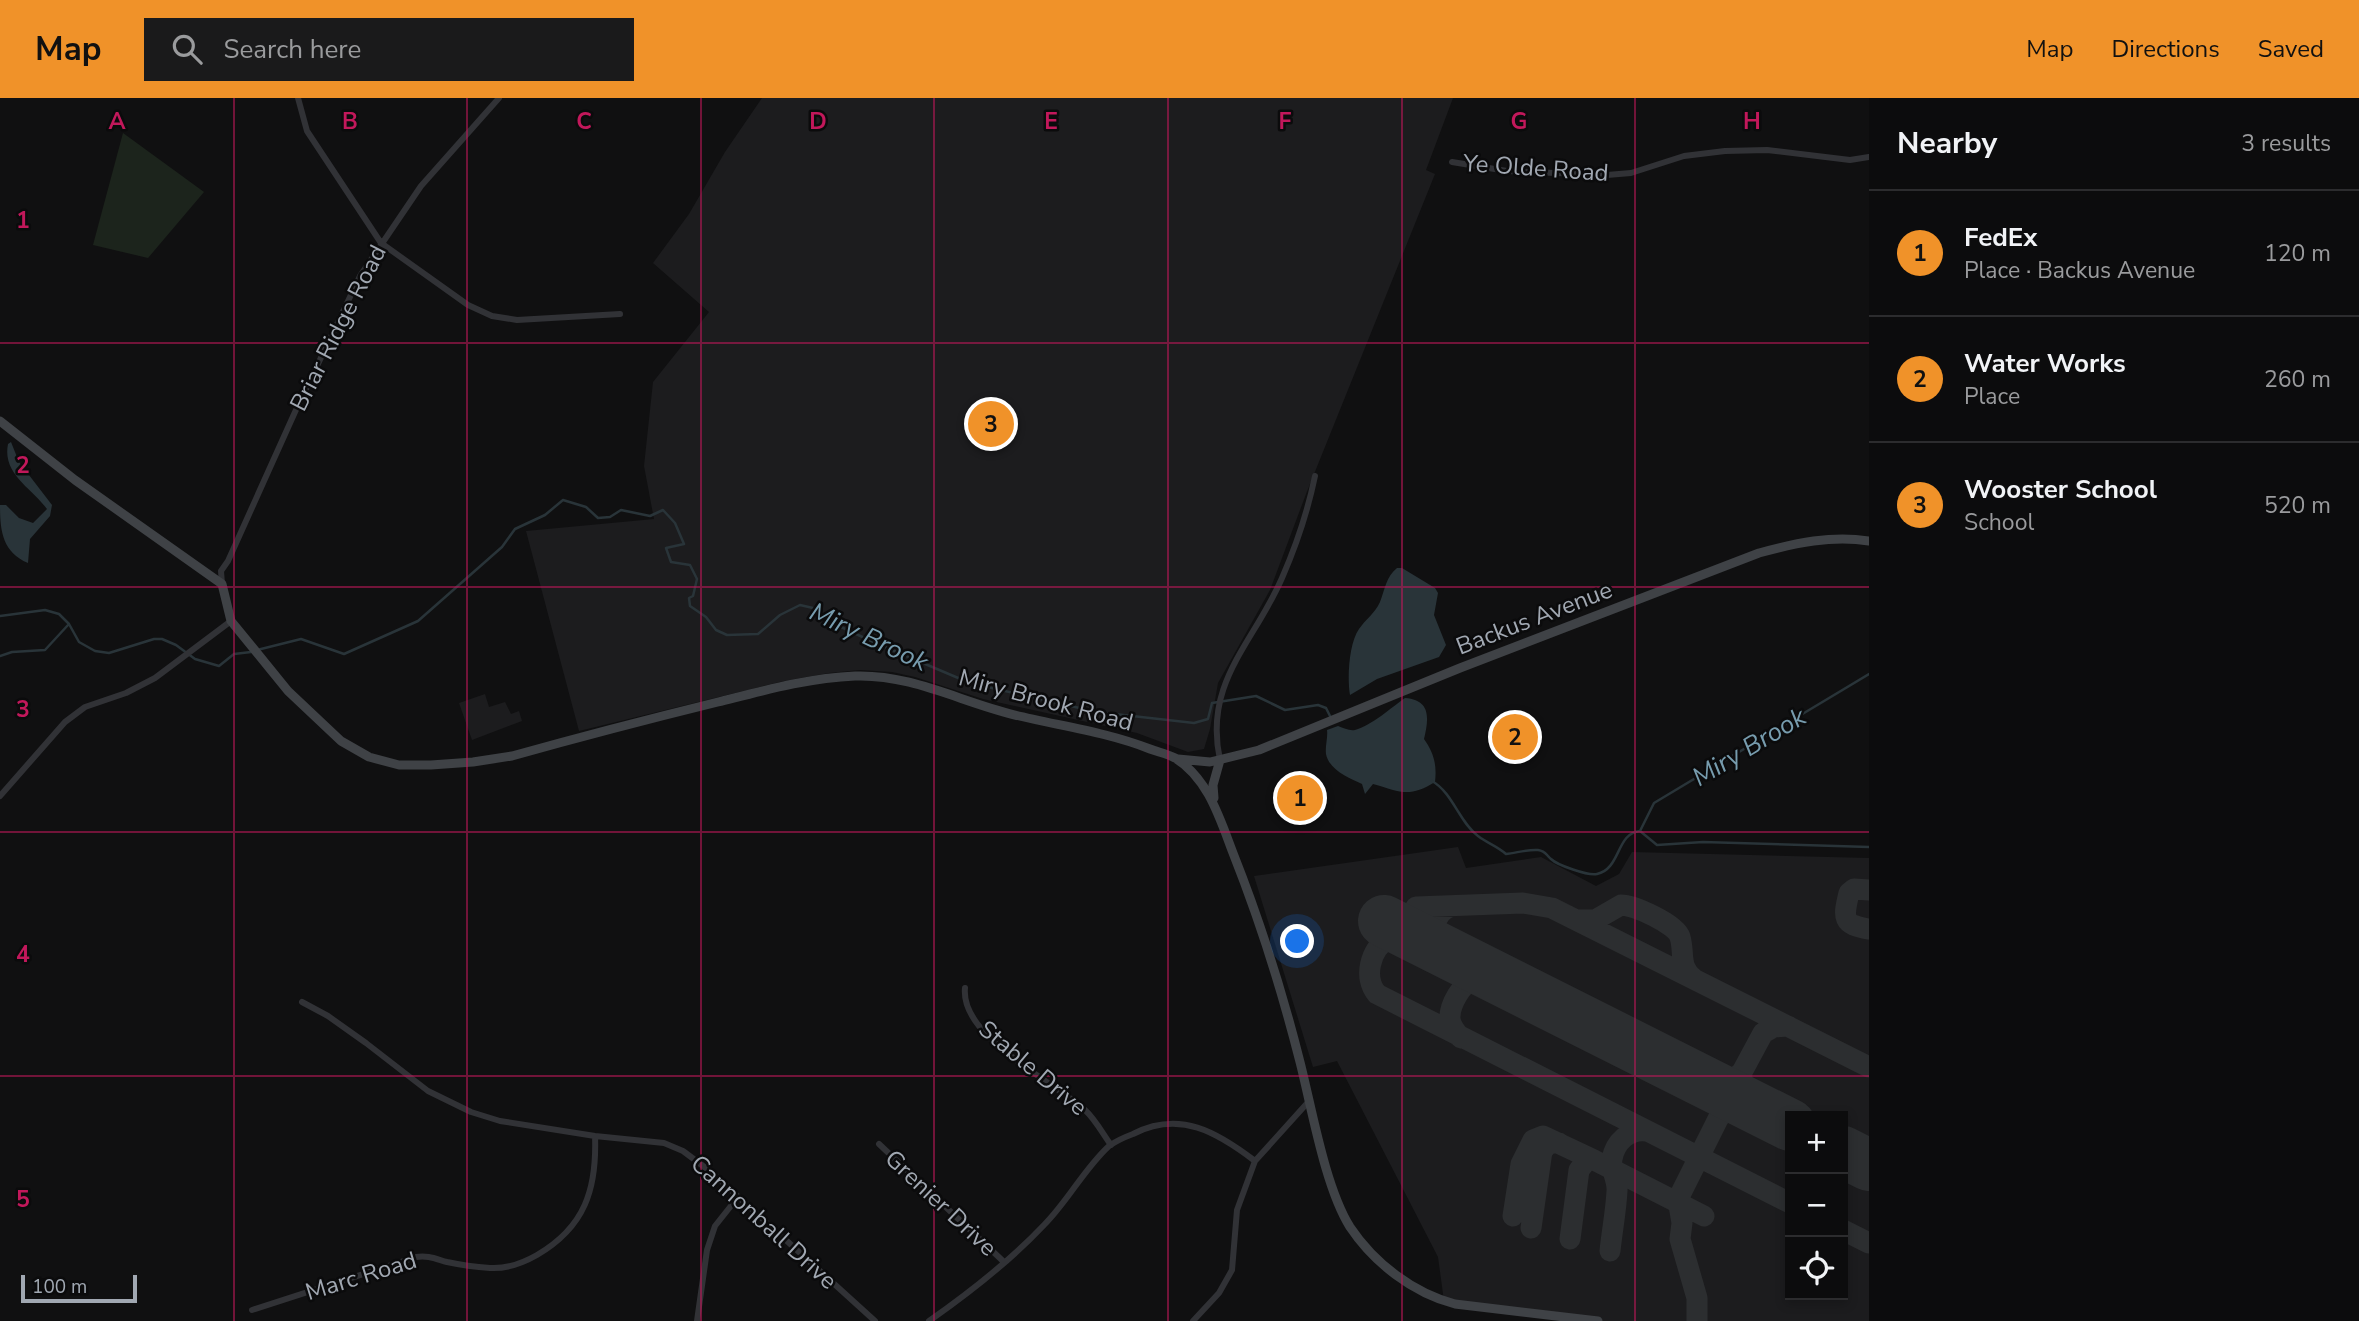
<!DOCTYPE html>
<meta charset="utf-8">
<style>
:root{--surface:#0c0c0d;--page:#1a1a1b;--text:#f1f3f6;--muted:#9a9b9d;--line:#2c2c2e;--accent:#f09229}
body{margin:0;font-family:"Nunito Sans",sans-serif;background:var(--page);color:var(--text)}
.controls{position:absolute;right:21px;bottom:21px;display:grid;overflow:hidden;border-radius:0px;box-shadow:0 4px 10px #0003}
.controls button{width:63px;height:63px;display:grid;place-items:center;padding:0;border:0;border-bottom:2px solid var(--line);background:var(--surface);color:var(--text);font:35px sans-serif}
.scale{position:absolute;left:21px;bottom:18px;width:116px;box-sizing:border-box;padding-left:7px;border:4px solid #a1a8b2;border-top:0;font-size:19px;line-height:24px;white-space:nowrap;color:#a1a8b2;-webkit-text-stroke:5px #0b0b0c;paint-order:stroke}
.you{position:absolute;left:1298px;top:844px;width:24px;height:24px;margin:-18px;border:5px solid #fff;border-radius:50%;background:#1a73e8;box-shadow:0 0 0 10px #1a73e833}
.badge{display:grid;place-items:center;width:46px;height:46px;border-radius:50%;background:var(--accent);color:#111;font-size:23px;font-weight:700}
.pin{position:absolute;translate:-50% -50%;border:4px solid #fff;box-shadow:0 2px 7px #0006}
.list{margin:0;padding:0;list-style:none}
h2{display:flex;justify-content:space-between;align-items:center;height:91px;margin:0;padding:0 28px;font-size:30px}
h2 small{font-size:23px;font-weight:400;color:var(--muted)}
.list li{display:grid;grid-template-columns:46px 1fr auto;gap:21px;align-items:center;box-sizing:border-box;height:126px;padding:0 28px;border-top:2px solid var(--line)}
.list b{display:block;font-size:26px;white-space:nowrap}
.list p{margin:0;font-size:23px;white-space:nowrap;color:var(--muted)}
.list em{font-size:23px;font-style:normal;color:var(--muted)}
.icon{flex:none;width:38px;height:38px;fill:none;stroke:currentColor;stroke-width:2;stroke-linecap:round;stroke-linejoin:round}
.map{position:relative;flex:none;width:1869px;height:1223px;overflow:hidden}
header{display:flex;align-items:center;gap:42px;box-sizing:border-box;height:98px;padding:0 35px;background:var(--accent);color:#111}
header strong{font-size:33px}
nav{display:flex;gap:38px;margin-inline-start:auto;font-size:24px}
.search{width:490px;height:63px;background:var(--page);display:flex;align-items:center;gap:18px;box-sizing:border-box;padding:0 24px;border-radius:0px;color:var(--muted);font-size:26px}
main{display:flex}
aside{flex:1;background:var(--surface)}
.map>svg:first-child{display:block}
.built{fill:#1c1c1e;fill-rule:evenodd}
.green{fill:#1c241c}
.water{fill:#293439}
.lines{fill:none;stroke-linecap:round;stroke-linejoin:round}
.stream{stroke:#293439;stroke-width:2.5}
.taxiway{stroke:#2c2e30;stroke-width:21}
.runway{stroke:#2c2e30;stroke-width:52}
.street{stroke:#313236;stroke-width:6}
.secondary{stroke:#3f4246;stroke-width:9}
.grid{fill:none;stroke:#c2185b;stroke-width:2;stroke-opacity:0.55}
.labels{text-anchor:middle;dominant-baseline:central;stroke-width:5;stroke-linejoin:round;paint-order:stroke}
.street-label{font-size:24px;fill:#a1a8b2;stroke:#0b0b0c}
.water-label{font-size:26px;font-style:italic;fill:#779cae;stroke:#0b0b0c}
.grid-label{font-size:23px;text-anchor:middle;font-weight:bold;fill:#c2185b;stroke:#0b0b0c;stroke-width:5;stroke-linejoin:round;paint-order:stroke}
</style>
<header>
<strong>Map</strong>
<div class="search"><svg class="icon" aria-label="search" viewBox="0 0 24 24"><circle cx="10" cy="10" r="6"/><path d="M15 15l6 6"/></svg>Search here</div>
<nav><a>Map</a><a>Directions</a><a>Saved</a></nav>
</header>
<main>
<div class="map">
<svg width="1869" height="1223" viewBox="0 0 1869 1223">
<rect width="100%" height="100%" fill="#101011"/>
<path class="built" d="M762 0H1453L1426 72 1435 76 1306 396 1270 492 1218 585 1210 631 1204 651 1188 654 1137 635 983 601 915 579 892 574 860 572 829 575 784 583 579 633 526 433 654 421 644 368 653 284 709 214 653 165 689 116 725 54Z
M485 596 489 609 505 604 511 616 519 613 522 623 472 642 459 605Z
M1458 749 1466 770 1541 759 1596 788 1619 776 1632 754 1869 760V1223H1574L1444 1203 1438 1159 1337 963 1313 969 1254 778ZM1790 1018H1843V1197H1790Z"/>
<path class="green" d="M123 35 204 94 148 160 93 147Z"/>
<path class="water" d="M11 344 19 364 52 407 50 418 30 441 28 465C2 454 0 432 0 407H6L19 420 33 425 47 411C32 390 2 376 8 346Z
M1397 470H1402L1435 490 1438 495 1434 517 1446 547 1439 559 1377 581 1350 597C1347 580 1349 545 1359 531 1366 521 1375 515 1380 504 1385 491 1386 479 1397 470Z
M1405 600C1431 602 1429 620 1424 641 1434 655 1437 667 1435 684 1409 700 1401 694 1373 686L1365 696 1362 686C1349 680 1329 672 1326 656 1325 648 1328 640 1327 632L1338 628C1344 630 1349 633 1355 632 1371 628 1392 609 1405 600Z"/>
<g class="lines">
<path class="stream" d="M0 518 45 512 59 516 69 526 79 544 95 553 109 555 154 541H162L176 547 195 561 219 568 234 556 251 554
M257 552 301 541 344 556 418 523 502 449 515 431 545 417 563 402 586 409 598 420 610 419 621 412 650 418 663 412 675 425 684 446 666 450 671 464 690 467 697 481 693 498 689 500 690 508 706 519 716 532 727 537 758 536 780 517 800 507 813 510 839 528 871 543 970 585 1097 614 1194 625 1208 621 1212 605 1256 598 1285 612 1318 607 1326 610 1331 620
M0 558 12 554 45 552 68 527
M1432 683C1453 695 1459 724 1478 738 1487 745 1497 748 1506 756 1516 755 1528 751 1538 752 1546 753 1546 757 1551 761 1557 767 1588 778 1597 776 1621 771 1616 735 1640 733L1657 747 1703 744 1869 749
M1640 733 1654 705 1869 576"/>
<path class="taxiway" d="M1869 792 1854 791 1849 795C1843 820 1842 827 1869 831
M1416 809 1523 805 1552 810 1869 969
M1578 822H1595L1621 807C1634 807 1676 826 1680 839 1685 856 1678 868 1694 881
M1412 837C1404 836 1397 836 1389 840 1370 851 1363 880 1377 896L1790 1105
M1451 857C1435 842 1426 818 1452 808
M1461 940C1456 934 1451 929 1450 921 1449 907 1462 885 1475 880 1482 877 1490 878 1497 879
M1708 986 1729 985 1742 974
M1750 1007 1741 992 1742 974 1763 935 1774 929 1788 928
M1513 1118 1521 1066 1533 1042 1543 1038 1594 1062
M1531 1130 1542 1053 1549 1045H1559
M1843 1132 1869 1145
M1570 1141 1579 1072 1587 1062H1594L1704 1118
M1610 1153C1612 1133 1616 1113 1617 1093 1618 1082 1610 1071 1612 1061 1615 1044 1629 1031 1646 1033
M1697 1223V1200L1680 1141 1682 1125 1678 1101 1719 1019 1732 1009 1750 1007"/>
<path class="runway" d="M1384 823 1790 1027
M1843 1054 1869 1067"/>
<path class="street" d="M298 0 307 33 381 145 468 207 492 218 517 222 620 216
M1452 64 1507 73 1607 77 1631 75 1684 58 1725 53 1767 52 1850 62 1869 59
M222 486 221 473 228 463 295 314 360 178 421 88 499 0
M1220 662C1203 584 1254 545 1282 480 1296 448 1308 412 1315 378
M0 698 65 624 85 609 126 595 155 580 231 523
M965 890C960 939 1053 983 1085 1012 1095 1021 1103 1036 1111 1047
M302 904 328 918 366 945 428 993 471 1014 500 1023 595 1038 664 1045 683 1053 711 1074 875 1223
M879 1046 1004 1164
M252 1212 416 1159C428 1157 436 1161 447 1164 461 1167 476 1169 490 1170 507 1171 523 1165 537 1157 585 1129 597 1091 595 1038
M697 1223 707 1152 715 1128 738 1099
M929 1223C969 1195 1010 1163 1044 1127 1068 1103 1084 1071 1109 1048 1116 1043 1125 1039 1133 1036 1180 1012 1217 1034 1255 1063
M1193 1223 1219 1195 1232 1172 1237 1112 1255 1063 1310 1002"/>
<path class="secondary" d="M0 323 75 382 222 486 231 523 288 593 341 643 369 659 399 667H431L473 664 512 658C580 639 649 621 718 604 762 593 808 580 855 578 911 576 961 604 1015 617 1060 628 1107 634 1150 651 1158 654 1168 656 1175 660 1208 680 1220 721 1233 755 1260 823 1282 893 1300 964 1312 1011 1325 1089 1350 1129 1374 1165 1413 1195 1455 1206L1598 1223
M1178 661 1210 664 1259 652 1460 570 1759 455C1795 445 1832 437 1869 443
M1214 700 1213 687 1220 662"/>
</g>
<path class="grid" d="M234 0V1223M467 0V1223M701 0V1223M934 0V1223M1168 0V1223M1402 0V1223M1635 0V1223M0 245H1869M0 489H1869M0 734H1869M0 978H1869"/>
<g class="labels">
<g class="street-label">
<text transform="translate(1536 70) rotate(4)">Ye Olde Road</text>
<text transform="translate(338 230) rotate(-63)">Briar Ridge Road</text>
<text transform="translate(1534 520) rotate(-21)">Backus Avenue</text>
<text transform="translate(1046 602) rotate(15)">Miry Brook Road</text>
<text transform="translate(1033 970) rotate(40)">Stable Drive</text>
<text transform="translate(941 1105) rotate(43)">Grenier Drive</text>
<text transform="translate(764 1124) rotate(42)">Cannonball Drive</text>
<text transform="translate(361 1178) rotate(-17)">Marc Road</text>
</g>
<g class="water-label">
<text transform="translate(869 539) rotate(25)">Miry Brook</text>
<text transform="translate(1749 649) rotate(-31)">Miry Brook</text>
</g>
</g>
<g class="grid-label">
<text x="117" y="31">A</text>
<text x="350" y="31">B</text>
<text x="584" y="31">C</text>
<text x="818" y="31">D</text>
<text x="1051" y="31">E</text>
<text x="1285" y="31">F</text>
<text x="1519" y="31">G</text>
<text x="1752" y="31">H</text>
<text x="23" y="130">1</text>
<text x="23" y="375">2</text>
<text x="23" y="619">3</text>
<text x="23" y="864">4</text>
<text x="23" y="1109">5</text>
</g>
</svg>
<div class="controls">
<button>+</button>
<button>−</button>
<button><svg class="icon" aria-label="locate" viewBox="0 0 24 24"><circle cx="12" cy="12" r="6"/><path d="M12 2v4M12 18v4M2 12h4M18 12h4"/></svg></button>
</div>
<div class="scale">100 m</div>
<div class="you"></div>
<div class="pin badge" style="left:1300px;top:700px">1</div>
<div class="pin badge" style="left:1515px;top:639px">2</div>
<div class="pin badge" style="left:991px;top:326px">3</div>
</div>
<aside>
<h2>Nearby<small>3 results</small></h2>
<ul class="list">
<li><span class="badge">1</span><div><b>FedEx</b><p>Place · Backus Avenue</p></div><em>120 m</em></li>
<li><span class="badge">2</span><div><b>Water Works</b><p>Place</p></div><em>260 m</em></li>
<li><span class="badge">3</span><div><b>Wooster School</b><p>School</p></div><em>520 m</em></li>
</ul>
</aside>
</main>
